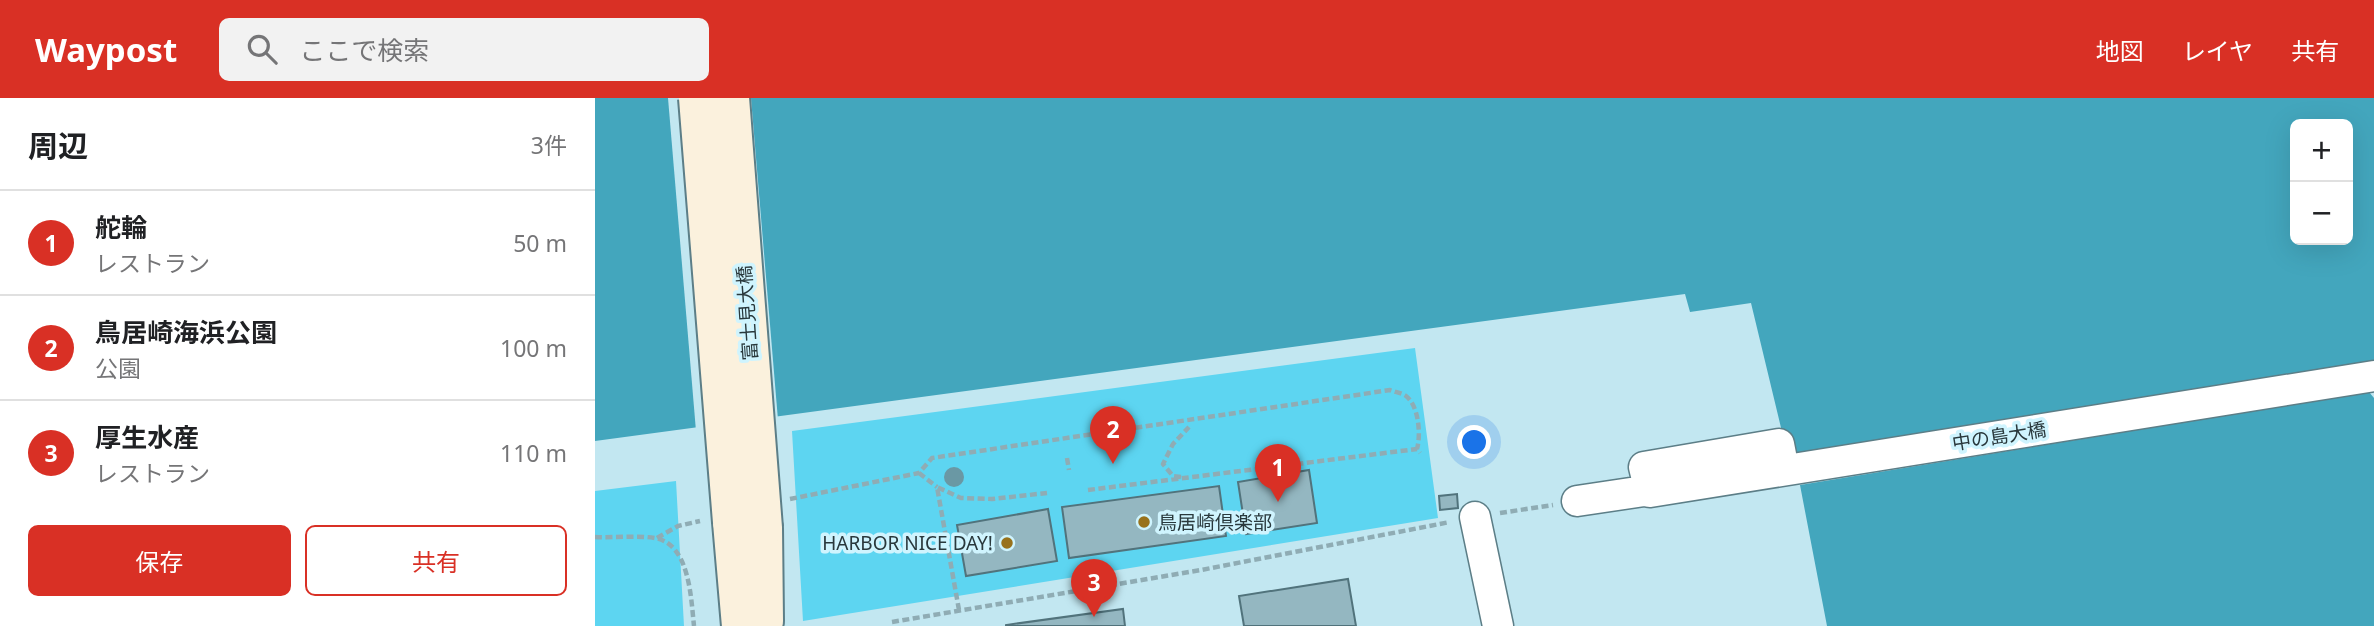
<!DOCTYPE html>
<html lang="ja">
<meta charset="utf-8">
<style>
:root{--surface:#fff;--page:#f2f2f2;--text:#202124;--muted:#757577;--line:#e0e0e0;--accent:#d93025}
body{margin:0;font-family:"Noto Sans","Noto Sans JP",sans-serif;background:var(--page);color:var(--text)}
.controls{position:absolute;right:21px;top:21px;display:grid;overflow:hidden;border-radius:10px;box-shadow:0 7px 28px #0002}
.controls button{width:63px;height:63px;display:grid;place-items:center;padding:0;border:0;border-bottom:2px solid var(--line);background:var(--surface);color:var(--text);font:35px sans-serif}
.you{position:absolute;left:880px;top:345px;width:24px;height:24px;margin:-18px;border:5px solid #fff;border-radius:50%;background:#1a73e8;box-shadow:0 0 0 10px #1a73e833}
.badge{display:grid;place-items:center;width:46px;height:46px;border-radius:50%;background:var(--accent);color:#fff;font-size:23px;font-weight:700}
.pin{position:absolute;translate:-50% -58px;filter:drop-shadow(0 2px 4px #0008)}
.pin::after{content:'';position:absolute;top:37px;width:24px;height:21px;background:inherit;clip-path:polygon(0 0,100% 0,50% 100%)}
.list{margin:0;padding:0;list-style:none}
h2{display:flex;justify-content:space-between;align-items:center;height:91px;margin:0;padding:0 28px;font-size:30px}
h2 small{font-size:23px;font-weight:400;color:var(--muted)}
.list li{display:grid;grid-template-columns:46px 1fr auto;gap:21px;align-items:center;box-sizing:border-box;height:105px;padding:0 28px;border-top:2px solid var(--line)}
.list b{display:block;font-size:26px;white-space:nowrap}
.list p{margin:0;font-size:23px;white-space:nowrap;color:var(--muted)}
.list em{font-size:23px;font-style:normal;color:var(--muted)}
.actions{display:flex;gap:14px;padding:21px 28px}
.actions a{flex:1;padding:16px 0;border:2px solid var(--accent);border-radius:10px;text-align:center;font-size:24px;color:var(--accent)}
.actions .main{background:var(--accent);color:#fff}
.icon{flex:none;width:38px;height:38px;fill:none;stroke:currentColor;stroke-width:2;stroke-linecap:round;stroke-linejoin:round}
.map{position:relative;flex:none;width:1779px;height:528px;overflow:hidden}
header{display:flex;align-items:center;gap:42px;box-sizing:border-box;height:98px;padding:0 35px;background:var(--accent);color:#fff}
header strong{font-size:33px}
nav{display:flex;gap:38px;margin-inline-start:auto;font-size:24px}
.search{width:490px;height:63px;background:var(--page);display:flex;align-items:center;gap:18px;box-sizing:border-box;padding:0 24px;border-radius:10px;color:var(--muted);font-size:26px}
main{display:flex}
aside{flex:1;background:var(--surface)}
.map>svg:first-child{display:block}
.green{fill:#5dd5f1}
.water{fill:#43a6bd;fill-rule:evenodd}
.pier{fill:#c2e7f1}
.building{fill:#94b7c1;stroke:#51737c;stroke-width:2}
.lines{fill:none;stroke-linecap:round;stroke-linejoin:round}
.street-casing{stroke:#5c7e87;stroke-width:33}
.secondary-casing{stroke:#5c7e87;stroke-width:42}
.path{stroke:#8facb4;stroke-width:4.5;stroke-dasharray:7 3.5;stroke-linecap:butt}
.street{stroke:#fff;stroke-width:30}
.secondary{stroke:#fbf1dd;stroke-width:38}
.secondary-bridge-casing{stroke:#5c7e87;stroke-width:42;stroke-linecap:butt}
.secondary-bridge{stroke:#fbf1dd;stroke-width:38}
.tree{fill:#6a98a4}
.poi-dot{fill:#98721c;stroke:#cff4fe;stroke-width:2.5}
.labels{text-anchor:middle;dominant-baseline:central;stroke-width:7;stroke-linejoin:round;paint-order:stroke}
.street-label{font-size:19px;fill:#29383c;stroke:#cff4fe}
.poi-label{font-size:19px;fill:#29383c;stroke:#cff4fe;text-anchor:start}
</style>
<header>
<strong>Waypost</strong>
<div class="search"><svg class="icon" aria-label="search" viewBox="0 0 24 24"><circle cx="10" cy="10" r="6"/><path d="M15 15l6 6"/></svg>ここで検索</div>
<nav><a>地図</a><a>レイヤ</a><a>共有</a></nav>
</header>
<main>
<aside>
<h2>周辺<small>3件</small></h2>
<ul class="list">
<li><span class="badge">1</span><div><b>舵輪</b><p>レストラン</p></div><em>50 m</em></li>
<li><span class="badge">2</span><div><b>鳥居崎海浜公園</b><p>公園</p></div><em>100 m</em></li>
<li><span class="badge">3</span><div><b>厚生水産</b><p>レストラン</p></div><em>110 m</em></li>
</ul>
<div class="actions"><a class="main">保存</a><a>共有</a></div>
</aside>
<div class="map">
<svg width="1779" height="528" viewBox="0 0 1779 528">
<rect width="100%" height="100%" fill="#c2e7f1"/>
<path class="green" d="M820 250 843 420 208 523 197 333Z
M81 383 89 528H0V393Z"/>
<path class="water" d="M0 0H1779V270L1194 363 1156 205 1095 214 1090 196 0 343ZM1700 26H1753V142H1700Z
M1774 294 1779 300V528H1232L1205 387Z"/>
<path class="pier" d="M73 0H156L183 322 101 333Z"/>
<path class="building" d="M714 372 722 425 651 436 643 384Z
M624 388 631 438 474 460 467 409Z
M862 396 863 410 845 412 844 398Z
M453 411 462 463 371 478 362 427Z
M753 481 761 528H649L644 498Z
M528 511 530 528H411V527Z"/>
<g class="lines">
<defs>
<path id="street" d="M982 403 1189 372 1184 346 1049 369 1055 394 1779 278
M880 419 903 528"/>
<path id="secondary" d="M137 424 146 528
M168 430 169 523"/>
</defs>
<use href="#street" class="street-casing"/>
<use href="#secondary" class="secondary-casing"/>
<path class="path" d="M472 360 474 372
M324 375 342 389
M586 379 578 378 568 366 578 346 594 329
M493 392 822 351 825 355
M195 401 324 375 337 360 795 292C800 294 807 295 811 298 824 308 826 337 822 351
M905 415 958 407
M0 439C19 440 41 437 60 440 95 446 96 501 99 528
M62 440 83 428 105 423
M364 512 342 389 366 400 397 401 452 395
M297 524 606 472 855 424"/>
<use href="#street" class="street"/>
<use href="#secondary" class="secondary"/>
<defs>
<path id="secondary-bridge" d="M103 0 137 424
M135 0 168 430"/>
</defs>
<use href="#secondary-bridge" class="secondary-bridge-casing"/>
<use href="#secondary-bridge" class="secondary-bridge"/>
</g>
<circle class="tree" cx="359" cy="379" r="10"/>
<g class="poi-dot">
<circle cx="549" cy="424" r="7"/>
<circle cx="412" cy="445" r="7"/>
</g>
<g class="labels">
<g class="street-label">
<text transform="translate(152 215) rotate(-94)">富士見大橋</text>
<text transform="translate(1404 338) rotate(-9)">中の島大橋</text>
</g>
<g class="poi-label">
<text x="563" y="424">鳥居崎倶楽部</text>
<text x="398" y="445" text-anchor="end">HARBOR NICE DAY!</text>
</g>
</g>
</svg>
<div class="controls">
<button>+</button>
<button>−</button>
</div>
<div class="you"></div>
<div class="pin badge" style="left:683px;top:404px">1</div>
<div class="pin badge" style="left:518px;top:366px">2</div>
<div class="pin badge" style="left:499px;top:519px">3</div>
</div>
</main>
